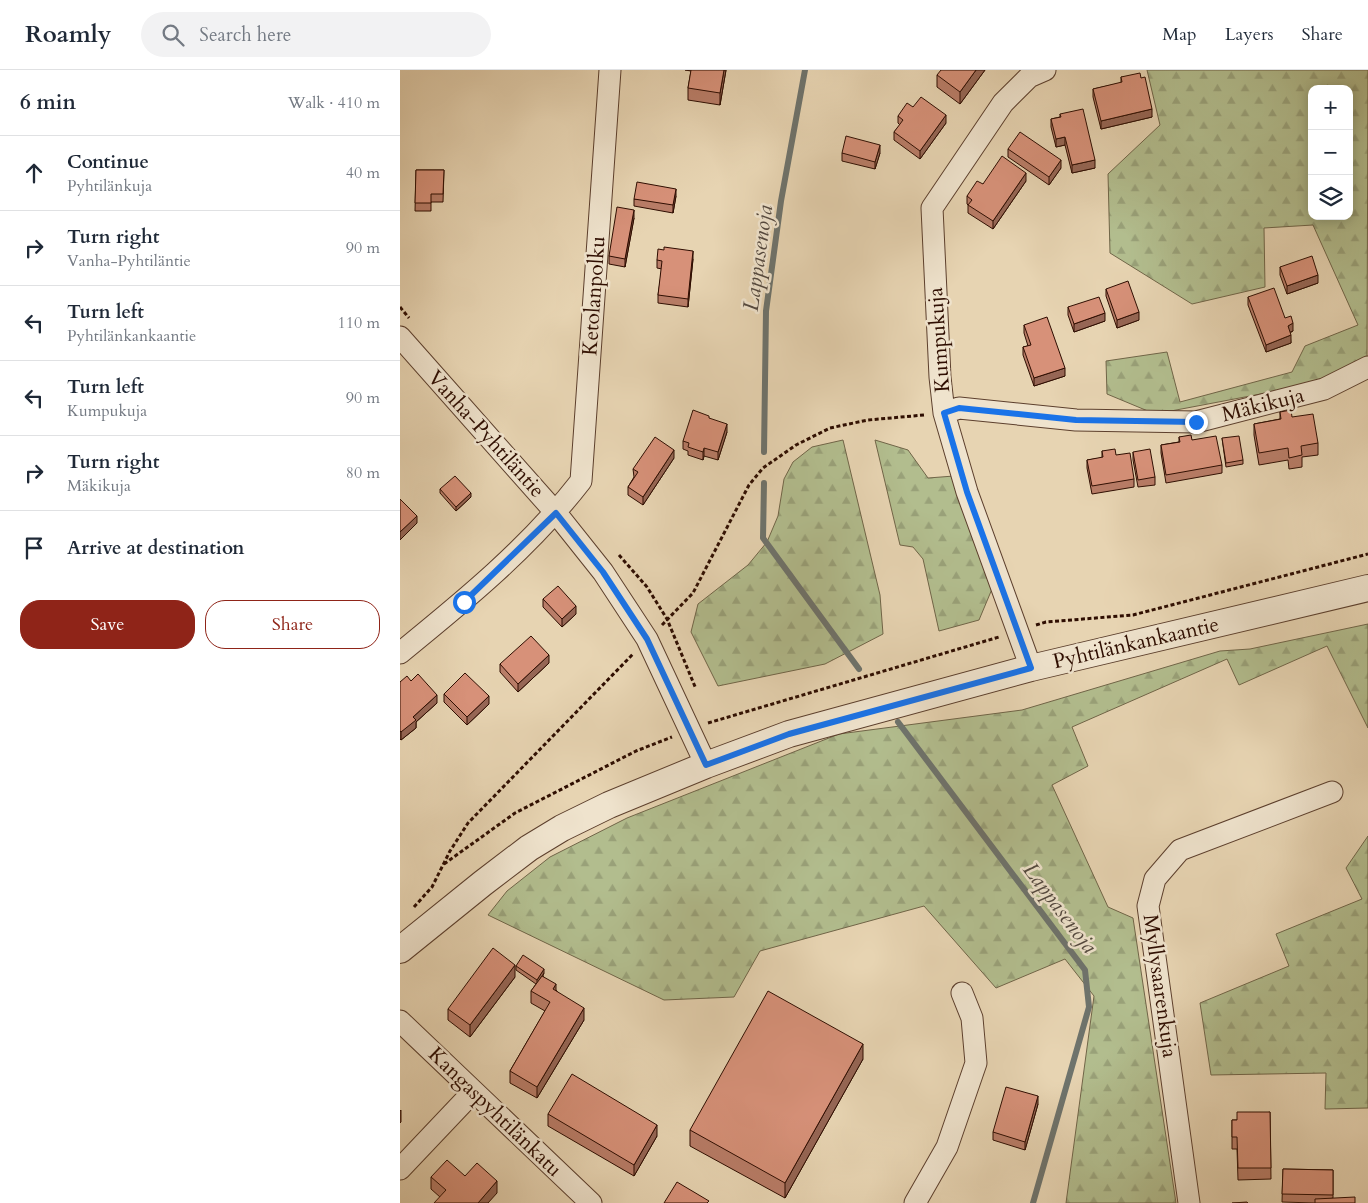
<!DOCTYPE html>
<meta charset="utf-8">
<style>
:root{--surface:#fff;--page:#f2f2f3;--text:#1f2937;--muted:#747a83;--line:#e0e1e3;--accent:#8f2418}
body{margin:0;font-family:Cardo,serif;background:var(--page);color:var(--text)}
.controls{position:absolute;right:15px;top:15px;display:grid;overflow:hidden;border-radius:10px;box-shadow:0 2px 12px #0003}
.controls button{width:45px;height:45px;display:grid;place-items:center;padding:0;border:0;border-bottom:1px solid var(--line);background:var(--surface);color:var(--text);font:25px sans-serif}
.stop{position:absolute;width:15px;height:15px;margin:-11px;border:4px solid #1a73e8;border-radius:50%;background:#fff}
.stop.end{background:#1a73e8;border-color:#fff;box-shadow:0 1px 5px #0008}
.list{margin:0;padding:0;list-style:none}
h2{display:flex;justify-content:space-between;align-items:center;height:65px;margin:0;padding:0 20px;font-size:21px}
h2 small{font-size:16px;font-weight:400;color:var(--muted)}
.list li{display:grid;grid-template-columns:32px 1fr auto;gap:15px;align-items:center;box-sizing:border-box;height:75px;padding:0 20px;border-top:1px solid var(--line)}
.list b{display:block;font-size:19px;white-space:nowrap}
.list p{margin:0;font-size:16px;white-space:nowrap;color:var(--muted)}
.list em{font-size:16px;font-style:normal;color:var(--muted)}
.actions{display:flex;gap:10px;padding:15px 20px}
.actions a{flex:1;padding:11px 0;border:1px solid var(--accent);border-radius:20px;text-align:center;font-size:18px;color:var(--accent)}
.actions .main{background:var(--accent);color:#fff}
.icon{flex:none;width:28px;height:28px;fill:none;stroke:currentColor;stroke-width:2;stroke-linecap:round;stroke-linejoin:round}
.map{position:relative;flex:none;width:968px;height:1133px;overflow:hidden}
header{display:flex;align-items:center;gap:30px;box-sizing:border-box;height:70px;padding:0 25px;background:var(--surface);border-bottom:1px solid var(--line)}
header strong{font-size:24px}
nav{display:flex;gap:28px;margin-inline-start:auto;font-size:18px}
.search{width:350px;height:45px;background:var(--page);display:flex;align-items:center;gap:12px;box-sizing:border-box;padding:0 18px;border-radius:28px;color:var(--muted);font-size:19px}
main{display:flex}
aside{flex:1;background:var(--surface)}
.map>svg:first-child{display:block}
.forest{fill:url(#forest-firs);stroke:#706548;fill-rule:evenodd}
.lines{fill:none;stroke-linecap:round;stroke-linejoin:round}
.stream{stroke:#6e736c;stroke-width:6}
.minor-casing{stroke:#5c3f2d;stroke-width:23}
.tertiary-casing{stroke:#5c3f2d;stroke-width:28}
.path{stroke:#2e0d01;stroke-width:3;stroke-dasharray:4 2.5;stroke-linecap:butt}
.minor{stroke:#efe3cd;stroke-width:21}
.tertiary{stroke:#efe3cd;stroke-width:26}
.wall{fill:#b97d68;stroke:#2e0d01}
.shaded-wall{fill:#966655;stroke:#2e0d01}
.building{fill:#d79179;stroke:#2e0d01}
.route{stroke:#1a73e8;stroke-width:6}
.labels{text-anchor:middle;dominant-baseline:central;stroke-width:5;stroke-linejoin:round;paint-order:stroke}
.street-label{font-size:21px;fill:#2e0d01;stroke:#efe3cd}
.water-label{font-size:22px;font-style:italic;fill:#53483f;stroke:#efe3cd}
</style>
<header>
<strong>Roamly</strong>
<div class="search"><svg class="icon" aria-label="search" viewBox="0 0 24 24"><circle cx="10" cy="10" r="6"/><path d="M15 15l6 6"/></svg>Search here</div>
<nav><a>Map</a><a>Layers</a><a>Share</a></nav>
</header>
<main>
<aside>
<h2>6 min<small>Walk · 410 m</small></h2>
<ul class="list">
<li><svg class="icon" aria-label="ahead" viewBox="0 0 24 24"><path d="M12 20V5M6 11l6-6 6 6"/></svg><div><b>Continue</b><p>Pyhtilänkuja</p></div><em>40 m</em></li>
<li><svg class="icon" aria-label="right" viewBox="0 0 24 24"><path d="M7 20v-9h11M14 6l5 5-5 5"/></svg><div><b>Turn right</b><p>Vanha-Pyhtiläntie</p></div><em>90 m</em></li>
<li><svg class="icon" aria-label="left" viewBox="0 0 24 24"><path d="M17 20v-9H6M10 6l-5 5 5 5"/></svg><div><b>Turn left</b><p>Pyhtilänkankaantie</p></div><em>110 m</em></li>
<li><svg class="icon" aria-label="left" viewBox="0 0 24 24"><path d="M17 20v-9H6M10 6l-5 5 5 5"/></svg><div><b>Turn left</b><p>Kumpukuja</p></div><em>90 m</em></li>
<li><svg class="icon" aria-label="right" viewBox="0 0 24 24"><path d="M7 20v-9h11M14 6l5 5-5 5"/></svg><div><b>Turn right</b><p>Mäkikuja</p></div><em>80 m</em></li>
<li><svg class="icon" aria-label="arrive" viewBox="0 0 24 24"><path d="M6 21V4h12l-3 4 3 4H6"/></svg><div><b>Arrive at destination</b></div></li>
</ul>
<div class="actions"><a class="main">Save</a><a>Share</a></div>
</aside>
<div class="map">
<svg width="968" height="1133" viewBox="0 0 968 1133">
<defs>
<pattern id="forest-firs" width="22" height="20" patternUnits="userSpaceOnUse" patternTransform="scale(1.25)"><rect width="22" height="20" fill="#b2bd8e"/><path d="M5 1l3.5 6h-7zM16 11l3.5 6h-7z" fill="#99a179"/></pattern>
</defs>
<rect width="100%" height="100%" fill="#e7d4b2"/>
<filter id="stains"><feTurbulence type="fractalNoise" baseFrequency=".004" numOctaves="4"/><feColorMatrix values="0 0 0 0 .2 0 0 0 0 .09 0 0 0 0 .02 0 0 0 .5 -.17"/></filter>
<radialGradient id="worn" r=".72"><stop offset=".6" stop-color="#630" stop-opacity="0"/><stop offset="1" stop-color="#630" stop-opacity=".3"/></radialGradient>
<path class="forest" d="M747 0H968L967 290 903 316 755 344 707 324 706 291 767 282 780 332 892 302 905 276 958 255 913 155 864 158 865 217 792 234 710 183 708 104 760 55ZM912 19H949V146H912Z
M443 370 480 525 483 564 425 594 318 616 291 562 298 534 348 495 367 472 378 446 384 409 393 392 412 377Z
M475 370 508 380 528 408 554 406 592 519 579 550 539 561 523 489 513 477 500 475Z
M968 554V658L927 576 839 615 827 589 672 657 688 696 652 715 708 837 733 848 776 1133H666L694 926 665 889 596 918 524 836 360 881 334 927 264 930 88 845 107 821 150 787 227 748 439 664 622 640 820 581 850 579Z
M968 766V1038L925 1039 926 1003 811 1005 800 933 889 896 876 864 962 829 946 798Z"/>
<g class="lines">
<path class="stream" d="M364 382 366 241 381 131 405 0
M364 413 363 468 459 599
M498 652 685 900 689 937 633 1133"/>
<defs>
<path id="minor" d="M0 267 156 443 203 502 247 569 306 695
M544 343 559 338 676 350 796 352 924 319 968 297
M0 583C64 531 130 477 181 411L210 0
M631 598 567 422 544 343 540 307 532 138 603 33 629 7 645 0
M0 951 191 1133
M0 1099 73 1022
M515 1133 547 1077 576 993 572 948 562 923
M789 1133 748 836 755 809 780 780 932 722"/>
<path id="tertiary" d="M0 880 83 813 129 778 162 758 209 735 306 695 389 664 631 598 968 518"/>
</defs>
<use href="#minor" class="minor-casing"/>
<use href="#tertiary" class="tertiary-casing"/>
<path class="path" d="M0 237 9 248
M219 485 247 517 267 549 296 619
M262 555 293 523 349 415 363 398 396 375 430 358 468 350 524 345
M636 555 646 552 733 545 968 484
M308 653 599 567
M44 794 115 743 236 681 272 667
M14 837 32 817 50 781 68 753 233 584"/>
<use href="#minor" class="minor"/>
<use href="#tertiary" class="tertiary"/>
</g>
<path class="wall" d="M285 0H326L320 35 288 30V18L291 1Z
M585 0 560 34 537 17V5Z
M721 7 741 8 752 47 701 59 693 27V19L721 13Z
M513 37 546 53 520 89 494 70V62L500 55 498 53V46Z
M660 44 695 98 672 103 665 75 656 77 651 57V49L660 47Z
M608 79 661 98 649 115 608 87Z
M442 83H480L475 99 442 91Z
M16 100H44L43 132H31V141H15Z
M626 111 593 159 568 143V135L567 134V126L583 114Z
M276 126 273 143 234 136V129Z
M234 148 225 197 209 194V186Z
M264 180 293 189 288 237 258 233V225L262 199 257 198V190Z
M880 197 918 213 887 224 880 205Z
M706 219 739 250 717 258 706 226Z
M848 227 885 248 893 261 890 263 891 273 866 282 848 235Z
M668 237 705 251 674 262 668 245Z
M624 255 665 306 634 316 623 285V277L628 276 624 263Z
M880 342 892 347 918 373V385L902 387V397L889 399 888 390 859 395 854 365V354L880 349Z
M309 348 327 362 318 390 304 386 303 390 288 385V381L283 379V371Z
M779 367 792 370 822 395V403L766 413 761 383V375L779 372Z
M822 368 843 390V394L826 397Z
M702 381 716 385 734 409V417L692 424 687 398V390L702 388Z
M733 382 755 407V415L738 417 733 390Z
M274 388 243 435 228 425V417L234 407 233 399Z
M40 419 71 427 56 441 40 423Z
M143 529 176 544 162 557 143 537Z
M149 593 118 622 100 602V594Z
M11 611 37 633 16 652V658L1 670 0 669V612Z
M44 624 89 634 67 655 44 632Z
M116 896 144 903 143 906 184 950 137 1028 110 1013V1001L145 941 131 933V921L136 914 116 900Z
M115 907 70 967 48 950V939Z
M463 989 385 1128 290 1076V1060Z
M638 1034 625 1080 593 1070V1062Z
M870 1042 871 1109 838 1110 837 1079H832V1050H837Z
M148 1044 257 1066 234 1106 148 1056Z
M883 1099 933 1100V1128L915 1133 882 1132Z
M65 1106 97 1123 40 1127 31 1119V1107Z"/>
<path class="shaded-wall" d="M324 0H326L320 35V23Z
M576 0H585L560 34V22Z
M752 39V47L701 59V51Z
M546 45V53L520 89V81Z
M665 67V75L656 77V69Z
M480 75V83L475 99V92Z
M661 90V98L649 115V107Z
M695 90V98L672 103V95Z
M626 103V111L593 159V151Z
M276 119V126L273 143V135Z
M234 140V148L225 197V189Z
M293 181V189L288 237V229Z
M918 205V213L887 224V216Z
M739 242V250L717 258V250Z
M705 243V251L674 262V254Z
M893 253V261L888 263V256Z
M891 265V273L866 282V275Z
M665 298V306L634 316V308Z
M327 354V362L318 390V382Z
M304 378V386L303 390V382Z
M274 380V388L243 435V427Z
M71 423V427L56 441V437Z
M17 446V453L0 470V462Z
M176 536V544L162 557V549Z
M149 585V593L118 622V614Z
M37 625V633L16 652V658L1 670V662L13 647Z
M89 626V634L67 655V647Z
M115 895V907L70 967V955Z
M144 899V903L137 914V910Z
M156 914V926L153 919Z
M184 938V950L137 1028V1017Z
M463 974V989L385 1128V1113Z
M638 1026V1034L625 1080V1072Z
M1 1040V1052L0 1053V1041Z
M257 1055V1066L234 1106V1095Z
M97 1111V1123L88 1133H78Z"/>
<path class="building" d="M291 0H324L320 23 288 18Z
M541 0H576L560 22 537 5Z
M740 3 741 8 745 7 752 39 701 51 693 19 722 12 721 7Z
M521 27 546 45 520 81 494 62 503 50 498 46 507 33 513 37Z
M683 39 695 90 672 95 665 67 656 69 651 49 661 47 660 44Z
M620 62 661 90 649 107 608 79Z
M446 66 480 75 475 92 442 83Z
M602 86 626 103 593 151 568 135 572 130 567 126 577 111 583 114Z
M16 100H44L43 124H31V133H15Z
M237 112 276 119 273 135 234 129Z
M217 137 234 140 225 189 209 186Z
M264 177 293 181 288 229 258 225 262 191 257 190 258 179 264 180Z
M912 186 918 205 887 216 880 197Z
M728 211 739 242 717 250 706 219Z
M874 218 885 248 891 246 893 253 888 256 891 265 866 275 848 227Z
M699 227 705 243 674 254 668 237Z
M647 247 665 298 634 308 623 277 631 275 624 255Z
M293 340 309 346V348L327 354 318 382 304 378 303 382 288 377 289 373 283 371Z
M891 340 892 347 913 344 918 373 901 376 902 385 889 388 888 378 859 383 854 354 881 349 880 342Z
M791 365 792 370 816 366 822 395 766 405 761 375 780 372 779 367Z
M839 366 843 390 826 393 822 368Z
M255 367 274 380 243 427 228 417 238 402 233 399Z
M715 379 716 385 730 383 734 409 692 416 687 390 703 387 702 381Z
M750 379 755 407 738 410 733 382Z
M55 406 71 423 56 437 40 419Z
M0 429 17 446 0 462Z
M158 516 176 536 162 549 143 529Z
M131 566 149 585 118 614 100 594Z
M65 603 89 626 67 647 44 624Z
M18 604 37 625 13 647 16 650 1 662 0 661V612L7 606 11 611Z
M93 878 115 895 70 955 48 939Z
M123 885 144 899 137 910 116 896Z
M142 906 156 914 153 919 184 938 137 1017 110 1001 150 932 131 921Z
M368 921 463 974 385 1113 290 1060Z
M172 1004 257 1055 234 1095 148 1044Z
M606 1017 638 1026 625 1072 593 1062Z
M837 1042H870L871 1098H838L837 1067H832V1050H837Z
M47 1090 65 1106 77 1093 97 1111 78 1133H34L46 1120 31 1107Z
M883 1099 933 1100V1125L882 1124Z
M277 1112 309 1131 307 1133H264Z
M955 1127V1133H915V1129Z
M847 1132 848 1133H832Z"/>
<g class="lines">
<path class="route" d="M64 532 156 443 203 502 247 569 306 695 389 664 631 598 567 422 544 343 559 338 676 350 796 352"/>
</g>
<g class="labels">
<g class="street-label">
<text transform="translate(194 226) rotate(-86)">Ketolanpolku</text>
<text transform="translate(539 270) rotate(-94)">Kumpukuja</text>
<text transform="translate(863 335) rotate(-14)">Mäkikuja</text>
<text transform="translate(86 364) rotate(48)">Vanha-Pyhtiläntie</text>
<text transform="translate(736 573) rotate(-13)">Pyhtilänkankaantie</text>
<text transform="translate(760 916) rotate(82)">Myllysaarenkuja</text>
<text transform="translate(95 1042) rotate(44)">Kangaspyhtilänkatu</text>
</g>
<g class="water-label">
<text transform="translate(358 188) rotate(-82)">Lappasenoja</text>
<text transform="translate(660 838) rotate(53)">Lappasenoja</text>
</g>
</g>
<rect width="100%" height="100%" filter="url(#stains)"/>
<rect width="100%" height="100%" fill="url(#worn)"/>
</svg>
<div class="controls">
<button>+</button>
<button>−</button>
<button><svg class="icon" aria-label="layers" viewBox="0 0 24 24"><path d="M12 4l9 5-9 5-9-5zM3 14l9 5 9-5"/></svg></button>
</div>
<div class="stop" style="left:64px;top:532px"></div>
<div class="stop end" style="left:796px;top:352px"></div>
</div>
</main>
